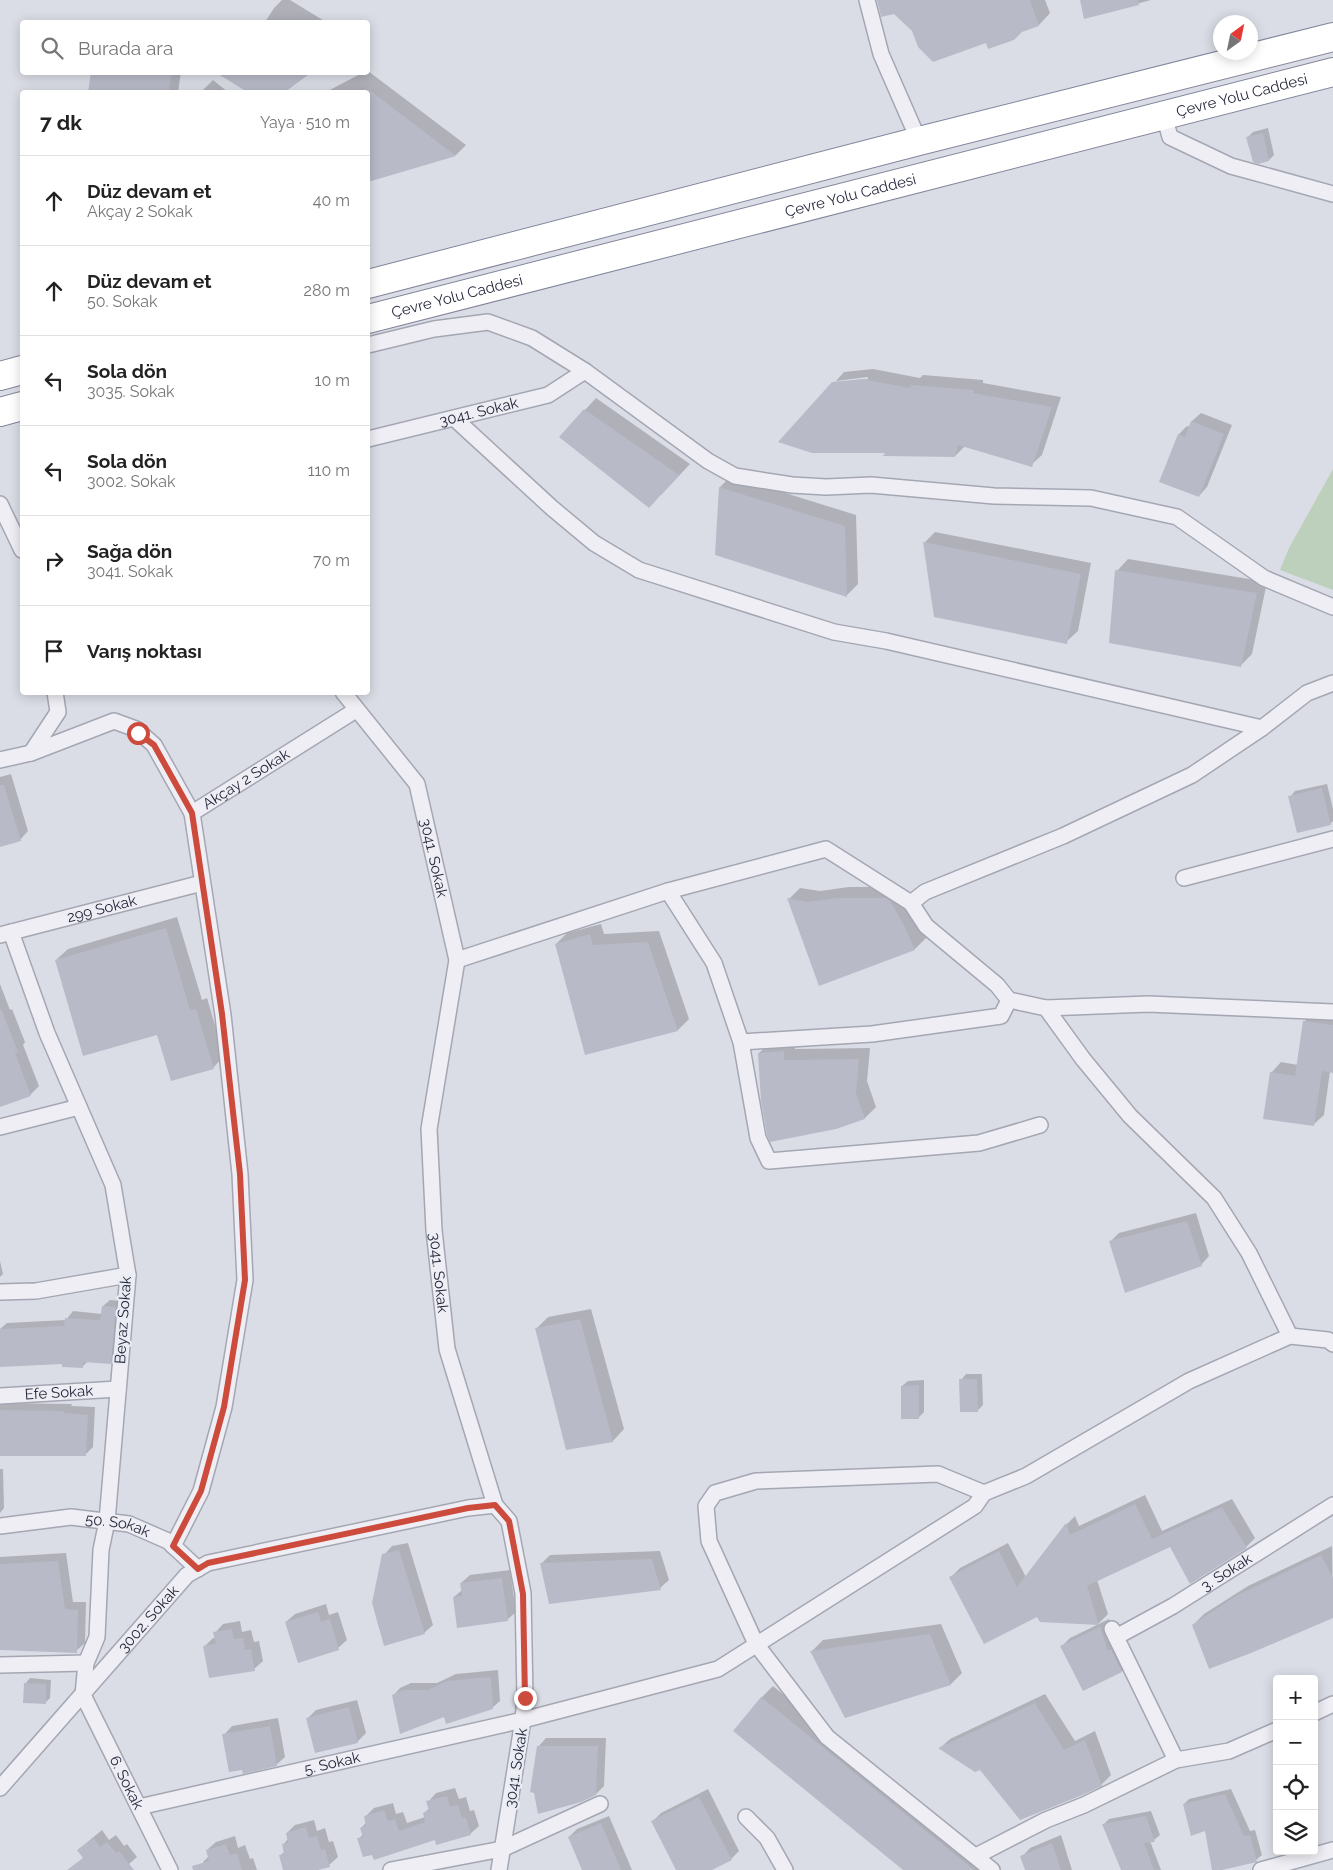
<!DOCTYPE html>
<html lang="tr">
<meta charset="utf-8">
<style>
:root{--surface:#fff;--page:#f6f6f6;--text:#222;--muted:#767676;--line:#e0e0e0}
body{margin:0;font-family:Raleway,sans-serif;background:var(--page);color:var(--text)}
.controls{position:absolute;right:15px;bottom:15px;display:grid;overflow:hidden;border-radius:5px;box-shadow:0 2px 12px #0003}
.controls button{width:45px;height:45px;display:grid;place-items:center;padding:0;border:0;border-bottom:1px solid var(--line);background:var(--surface);color:var(--text);font:25px sans-serif}
.compass{position:absolute;left:1213px;top:15px;width:45px;height:45px;border-radius:50%;background:var(--surface);box-shadow:0 2px 12px #0003;rotate:33deg}
.stop{position:absolute;width:15px;height:15px;margin:-11px;border:4px solid #cd4b3d;border-radius:50%;background:#fff}
.stop.end{background:#cd4b3d;border-color:#fff;box-shadow:0 1px 5px #0008}
.list{margin:0;padding:0;list-style:none}
h2{display:flex;justify-content:space-between;align-items:center;height:65px;margin:0;padding:0 20px;font-size:21px}
h2 small{font-size:16px;font-weight:400;color:var(--muted)}
.list li{display:grid;grid-template-columns:32px 1fr auto;gap:15px;align-items:center;box-sizing:border-box;height:90px;padding:0 20px;border-top:1px solid var(--line)}
.list b{display:block;font-size:19px;white-space:nowrap}
.list p{margin:0;font-size:16px;white-space:nowrap;color:var(--muted)}
.list em{font-size:16px;font-style:normal;color:var(--muted)}
.icon{flex:none;width:28px;height:28px;fill:none;stroke:currentColor;stroke-width:2;stroke-linecap:round;stroke-linejoin:round}
.map{position:relative;flex:none;width:1333px;height:1870px;overflow:hidden}
.search{position:absolute;background:var(--surface);box-shadow:0 2px 12px #0003;left:20px;top:20px;width:350px;height:55px;display:flex;align-items:center;gap:12px;box-sizing:border-box;padding:0 18px;border-radius:5px;color:var(--muted);font-size:19px}
.panel{position:absolute;background:var(--surface);box-shadow:0 2px 12px #0003;left:20px;top:90px;width:350px;height:605px;border-radius:5px}
.map>svg:first-child{display:block}
.green{fill:#bcd0bc}
.shadow{fill:#0003}
.building{fill:#b8bac8}
.lines{fill:none;stroke-linecap:round;stroke-linejoin:round}
.street-casing{stroke:#a4a7b3;stroke-width:18}
.highway-casing{stroke:#83869c;stroke-width:30}
.street{stroke:#eeeef4;stroke-width:15}
.highway{stroke:#fff;stroke-width:28}
.route{stroke:#cd4b3d;stroke-width:6}
.labels{text-anchor:middle;dominant-baseline:central;stroke-width:4.5;stroke-linejoin:round;paint-order:stroke}
.street-label{font-size:15px;fill:#25283c;stroke:#eaecf4}
</style>
<div class="map">
<svg width="1333" height="1870" viewBox="0 0 1333 1870">
<rect width="100%" height="100%" fill="#dbdde6"/>
<path class="green" d="M1333 469V590L1280 570 1289 548Z"/>
<path class="shadow" d="M282 0H290L326 22H265L274 8Z
M878 0H1045L1050 13 1039 25 986 41 913 30Z
M1081 0H1151L1084 18Z
M368 71 466 145 456 155 368 181V92H326L364 72H368Z
M92 72H181L178 92H89Z
M310 72 283 92H249L229 80Z
M213 80 228 92H201Z
M1268 128 1274 155 1269 160 1248 137 1253 132Z
M873 369 920 378 923 375 983 380V383L1061 397 1042 455 1031 465 965 446 955 456 886 452 833 384 868 379V377L836 381 844 372Z
M596 398 690 464 661 495 585 410Z
M1201 413 1232 425 1207 487 1199 496 1179 434 1187 426 1190 427 1192 421Z
M731 476 856 515 858 584 847 595 717 554 720 487Z
M935 532 1091 563 1078 631 1066 642 924 543Z
M1128 559 1267 582 1252 654 1241 665 1117 571Z
M11 774 28 831 20 840 0 845V777Z
M1327 784 1333 809V821L1330 824 1290 797 1295 791Z
M849 887H898L915 913 926 938 915 949 789 899 800 888 820 891Z
M177 917 202 1000 207 998 224 1056 213 1068 158 1033 56 960 68 949Z
M601 924 604 934 659 931 689 1019 678 1030 556 944 567 933Z
M0 984 10 1010 12 1009 25 1042 23 1045 39 1086 30 1095 0 1105Z
M1314 1011 1333 1014V1072L1330 1071 1324 1115 1313 1125 1271 1073 1281 1062 1298 1065 1304 1022Z
M795 1041V1049L870 1048 867 1081 876 1107 865 1118 836 1128 759 1053 771 1042Z
M1196 1213 1209 1256 1201 1265 1111 1241 1119 1233Z
M0 1261 3 1274 0 1277Z
M110 1300 122 1301 117 1356 111 1362 88 1361 82 1367 64 1363 0 1366V1329L7 1323 66 1320 73 1311 102 1314 103 1306Z
M591 1309 624 1429 613 1441 567 1448 537 1328 548 1317Z
M966 1374H982L983 1405 977 1411 961 1380Z
M924 1380V1412L919 1417 902 1386 908 1381Z
M0 1403 72 1404 71 1406 95 1407 93 1447 85 1455 0 1454Z
M0 1469H3L4 1508 0 1513Z
M1145 1495 1162 1531 1232 1499 1255 1538 1246 1547 1171 1545 1097 1580 1108 1614 1099 1623 1041 1621 1038 1615 951 1577 960 1568 1008 1543 1026 1577 1067 1524 1075 1516 1079 1526Z
M408 1543 433 1625 424 1633 384 1555 392 1546Z
M1332 1546 1333 1616 1193 1625 1204 1614 1248 1586Z
M660 1551 669 1580 660 1588 542 1563 550 1555Z
M66 1553 73 1602H86L85 1643 76 1651 0 1649V1557Z
M510 1570 516 1612 507 1620 454 1597 462 1590 461 1583 470 1575Z
M326 1604 329 1615 338 1612 347 1640 338 1648 286 1622 295 1614Z
M1109 1619 1116 1643 1130 1662 1122 1671 1083 1690 1062 1646 1070 1638Z
M240 1621 242 1632 251 1630 254 1642 259 1641 263 1661 254 1669 205 1646 213 1638H216L215 1633 223 1624Z
M941 1624 962 1673 951 1684 812 1651 823 1640Z
M498 1670 500 1701 492 1708 445 1715 393 1696 400 1688 411 1683H437L456 1674Z
M30 1678 51 1680 50 1698 45 1703 25 1684Z
M773 1686 999 1870H905L761 1698Z
M1045 1694 1075 1741 1095 1731 1111 1775 1101 1785 981 1769 940 1748 950 1739Z
M357 1700 366 1733 357 1742 308 1718 316 1710Z
M278 1718 285 1757 276 1765 224 1735 232 1726Z
M546 1738H606L604 1786 596 1794 538 1747Z
M455 1788 459 1799 466 1797 470 1811 474 1810 479 1826 470 1834 436 1839 373 1853 359 1839 363 1834 361 1828 367 1822 365 1817 374 1808 393 1803 396 1814 403 1812 407 1823 425 1817 424 1813 430 1808 428 1802 436 1793Z
M708 1789 739 1851 731 1859 710 1870H678L653 1821 661 1813Z
M1231 1789 1250 1831 1255 1830 1262 1855 1256 1860 1213 1870 1206 1829 1184 1804 1189 1799Z
M1151 1811 1160 1835 1154 1840 1150 1841 1161 1870H1131L1104 1824 1109 1819Z
M609 1816 632 1870H583L569 1837 577 1829Z
M314 1820 317 1831 325 1828 329 1842 333 1841 338 1857 329 1865 314 1870H285L280 1856 285 1851 283 1845 288 1839 287 1833 295 1825Z
M102 1830 109 1840 116 1835 124 1846 127 1844 137 1857 122 1870H83L79 1862 84 1857 78 1850Z
M1061 1835 1072 1870H1027L1022 1857 1030 1848Z
M235 1836 238 1848 245 1845 250 1859 253 1858 257 1870H203L205 1868 203 1862 209 1856 207 1850 216 1842Z"/>
<path class="building" d="M877 0H1030L1039 26 1022 32 1014 40 988 49 986 43 933 62 918 47 912 31 894 14 881 17Z
M1080 0H1138L1139 5 1084 19Z
M91 72H172L169 92H88Z
M215 72H312L285 92H247Z
M368 89 456 156 368 182Z
M1263 133 1269 161 1258 164 1253 162 1246 137Z
M862 379 910 388 911 385 974 390 973 393 1052 407 1032 467 958 445 955 457 883 456 885 453H812L778 442 832 382Z
M584 409 679 475 649 508 559 437Z
M1191 421 1224 434 1199 497 1159 482 1178 434 1185 437Z
M719 487 845 526 847 597 715 555Z
M923 542 1081 574 1067 644 934 617Z
M1115 570 1257 593 1241 667 1109 643Z
M0 785H4L21 841 0 847Z
M1322 788 1331 825 1297 833 1288 796Z
M787 898 808 902 837 898H886L890 901 904 925 915 950 819 986Z
M166 928 190 1010 196 1009 214 1069 171 1081 157 1035 83 1056 55 960Z
M590 934 593 945 648 942 678 1031 585 1055 555 944Z
M0 1009H1L18 1052 15 1053 31 1096 0 1107Z
M1303 1021 1333 1025V1073L1322 1071 1314 1126 1263 1119 1270 1072 1295 1076Z
M784 1051V1060L859 1059 856 1093 865 1119 836 1129 770 1142 767 1135 761 1101 758 1053Z
M1187 1221 1202 1266 1125 1293 1109 1241Z
M102 1306 116 1307 111 1364 83 1362V1368L62 1367V1364L0 1367V1329L64 1326 65 1318 100 1320Z
M580 1319 613 1442 566 1450 535 1328Z
M959 1379H977L978 1412H960Z
M919 1385V1419H901V1386Z
M0 1410 64 1411V1413L88 1415 86 1456H0Z
M1135 1504 1152 1539 1222 1507 1247 1548 1190 1584 1170 1547 1087 1586 1099 1625 1040 1622 1037 1617 984 1644 949 1577 999 1551 1017 1587 1066 1523 1070 1535Z
M399 1550 425 1634 384 1646 372 1603 382 1554Z
M1321 1555 1333 1578V1618L1251 1653 1209 1669 1192 1625 1236 1596Z
M652 1559 661 1590 549 1604 540 1563Z
M58 1561 65 1609 78 1610 77 1653 0 1650V1564Z
M502 1578 508 1621 457 1628 453 1597 462 1596 460 1583Z
M318 1612 321 1622 330 1619 339 1650 298 1663 285 1622Z
M1100 1627 1108 1651 1111 1649 1122 1672 1083 1691 1060 1646Z
M232 1629 234 1639 243 1638 245 1650 251 1649 255 1671 209 1678 203 1646 216 1644 213 1632Z
M930 1634 951 1685 845 1718 810 1651Z
M491 1677 493 1709 446 1724 444 1717 400 1734 392 1695 403 1690H428L447 1681Z
M24 1683 46 1684V1704L23 1703Z
M761 1697 974 1870H903L733 1731Z
M1035 1703 1064 1750 1085 1740 1102 1786 1080 1796 1020 1820 980 1770 975 1772 938 1748Z
M349 1707 358 1743 315 1753 306 1718Z
M270 1726 277 1766 243 1774 242 1770 229 1772 222 1734Z
M537 1746H598L596 1795 581 1802 538 1814 534 1793 530 1792Z
M1225 1794 1244 1836 1250 1835 1257 1862 1222 1870H1212L1205 1831 1191 1836 1183 1804Z
M447 1796 450 1807 458 1805 462 1818 466 1817 471 1835 436 1845 435 1840 374 1860 372 1855 363 1857 357 1838 363 1837 360 1828 366 1826 364 1816 384 1810 388 1821 395 1819 399 1831 425 1822 423 1813 429 1811 426 1801Z
M699 1797 732 1860 712 1870H676L651 1821Z
M1146 1816 1155 1842 1144 1843 1154 1870H1121L1102 1824Z
M601 1823 621 1870H582L568 1837Z
M306 1827 309 1838 317 1836 321 1850 325 1849 330 1867 318 1870H283L279 1855 284 1854 282 1844 288 1843 286 1833Z
M94 1838 100 1847 107 1842 116 1853 119 1851 134 1870H67L83 1858 77 1850Z
M1052 1843 1061 1870H1025L1020 1856Z
M226 1844 230 1855 237 1853 242 1870H193L192 1866 209 1861 206 1850Z"/>
<g class="lines">
<defs>
<g id="street">
<path d="M867 0 881 54 919 141"/>
<path d="M1164 115 1170 137 1231 166 1333 194"/>
<path d="M368 345 434 329 488 322 532 338 585 371 708 461 735 476 792 485 826 487 871 485 994 496 1091 498 1177 517 1264 578 1333 607"/>
<path d="M454 418 552 508 594 543 639 570 834 632 886 641 1262 728"/>
<path id="s1" d="M368 439 548 395 585 371"/>
<path d="M0 504 22 550"/>
<path id="s2" d="M343 692 417 784 457 960 429 1129 434 1230 447 1349 495 1505 509 1521 523 1593 525 1698 523 1720 499 1870"/>
<path d="M31 753 58 712 55 692"/>
<path id="s3" d="M0 760 31 753 114 721 136 729 154 745 192 813 356 710"/>
<path d="M1184 878 1333 839"/>
<path d="M668 891 714 963 741 1042 758 1138 769 1161 979 1143 1040 1125"/>
<path d="M911 903 925 892 1063 836 1192 775 1262 728 1307 693 1333 683"/>
<path id="s4" d="M11 932 47 1033 113 1185 128 1275 107 1521 101 1550 97 1637 86 1663 83 1695 170 1870"/>
<path id="s5" d="M0 935 202 883"/>
<path d="M457 960 668 891 826 849 911 903 926 926 997 985 1009 1000"/>
<path d="M1046 1008 1083 1059 1130 1116 1214 1198 1249 1253 1290 1336"/>
<path d="M741 1042 872 1034 1001 1016 1009 1000 1046 1008 1148 1004 1333 1012"/>
<path d="M0 1127 79 1107"/>
<path d="M0 1292 36 1291 128 1275"/>
<path id="s6" d="M0 1396 118 1389"/>
<path d="M984 1493 938 1474 756 1481 715 1493 706 1506 709 1541 756 1644 827 1737 992 1870"/>
<path id="s7" d="M0 1526 71 1517 129 1524 168 1541 198 1569"/>
<path d="M173 1546 201 1491 224 1407 245 1280 240 1174 223 1015 192 813"/>
<path d="M1112 1629 1176 1760"/>
<path id="s8" d="M1116 1637 1173 1606 1333 1505"/>
<path d="M0 1665 86 1663"/>
<path d="M1314 1713 1333 1704"/>
<path id="s9" d="M0 1788 187 1575 208 1563 468 1508 495 1505"/>
<path id="s10" d="M139 1807 523 1720 718 1669 975 1506 984 1493 1026 1476 1189 1381 1290 1336 1328 1340 1333 1344"/>
<path d="M746 1817 767 1838 785 1870"/>
<path d="M976 1856 1046 1820 1084 1805 1176 1760 1229 1751 1277 1730"/>
<path d="M391 1870 502 1849 600 1804"/>
<path d="M1261 1870 1333 1850"/>
</g>
<g id="highway">
<path d="M368 284 919 141 1333 37"/>
<path id="s11" d="M368 319 1333 72"/>
<path d="M0 376 22 370"/>
<path d="M0 412 22 406"/>
</g>
</defs>
<use href="#street" class="street-casing"/>
<use href="#highway" class="highway-casing"/>
<use href="#street" class="street"/>
<use href="#highway" class="highway"/>
</g>
<g class="lines">
<path class="route" d="M138 733 154 745 192 813 222 1014 240 1174 245 1280 224 1407 201 1491 173 1546 198 1569 208 1563 468 1508 495 1505 509 1521 523 1594 525 1698"/>
</g>
<g class="labels">
<g class="street-label">
<text stroke="none"><textPath href="#s11" startOffset="902">Çevre Yolu Caddesi</textPath></text>
<text stroke="none"><textPath href="#s11" startOffset="498">Çevre Yolu Caddesi</textPath></text>
<text stroke="none"><textPath href="#s11" startOffset="92">Çevre Yolu Caddesi</textPath></text>
<text stroke="none"><textPath href="#s1" startOffset="114">3041. Sokak</textPath></text>
<text stroke="none"><textPath href="#s3" startOffset="310">Akçay 2 Sokak</textPath></text>
<text stroke="none"><textPath href="#s2" startOffset="194">3041. Sokak</textPath></text>
<text stroke="none"><textPath href="#s5" startOffset="105">299 Sokak</textPath></text>
<text stroke="none"><textPath href="#s2" startOffset="614">3041. Sokak</textPath></text>
<text transform="translate(123 1320) rotate(-86)">Beyaz Sokak</text>
<text stroke="none"><textPath href="#s6" startOffset="59">Efe Sokak</textPath></text>
<text stroke="none"><textPath href="#s7" startOffset="119">50. Sokak</textPath></text>
<text stroke="none"><textPath href="#s8" startOffset="128">3. Sokak</textPath></text>
<text stroke="none"><textPath href="#s9" startOffset="225">3002. Sokak</textPath></text>
<text stroke="none"><textPath href="#s10" startOffset="198">5. Sokak</textPath></text>
<text transform="translate(516 1768) rotate(-81)">3041. Sokak</text>
<text stroke="none"><textPath href="#s4" startOffset="886">6. Sokak</textPath></text>
</g>
</g>
</svg>
<div class="controls">
<button>+</button>
<button>−</button>
<button><svg class="icon" aria-label="locate" viewBox="0 0 24 24"><circle cx="12" cy="12" r="6"/><path d="M12 2v4M12 18v4M2 12h4M18 12h4"/></svg></button>
<button><svg class="icon" aria-label="layers" viewBox="0 0 24 24"><path d="M12 4l9 5-9 5-9-5zM3 14l9 5 9-5"/></svg></button>
</div>
<svg class="compass" viewBox="-18 -18 36 36"><path d="M0-13l5 13h-10z" fill="#e53935"/><path d="M0 13l5-13h-10z" fill="#767676"/></svg>
<div class="stop" style="left:138px;top:733px"></div>
<div class="stop end" style="left:525px;top:1698px"></div>
<div class="search"><svg class="icon" aria-label="search" viewBox="0 0 24 24"><circle cx="10" cy="10" r="6"/><path d="M15 15l6 6"/></svg>Burada ara</div>
<section class="panel">
<h2>7 dk<small>Yaya · 510 m</small></h2>
<ul class="list">
<li><svg class="icon" aria-label="ahead" viewBox="0 0 24 24"><path d="M12 20V5M6 11l6-6 6 6"/></svg><div><b>Düz devam et</b><p>Akçay 2 Sokak</p></div><em>40 m</em></li>
<li><svg class="icon" aria-label="ahead" viewBox="0 0 24 24"><path d="M12 20V5M6 11l6-6 6 6"/></svg><div><b>Düz devam et</b><p>50. Sokak</p></div><em>280 m</em></li>
<li><svg class="icon" aria-label="left" viewBox="0 0 24 24"><path d="M17 20v-9H6M10 6l-5 5 5 5"/></svg><div><b>Sola dön</b><p>3035. Sokak</p></div><em>10 m</em></li>
<li><svg class="icon" aria-label="left" viewBox="0 0 24 24"><path d="M17 20v-9H6M10 6l-5 5 5 5"/></svg><div><b>Sola dön</b><p>3002. Sokak</p></div><em>110 m</em></li>
<li><svg class="icon" aria-label="right" viewBox="0 0 24 24"><path d="M7 20v-9h11M14 6l5 5-5 5"/></svg><div><b>Sağa dön</b><p>3041. Sokak</p></div><em>70 m</em></li>
<li><svg class="icon" aria-label="arrive" viewBox="0 0 24 24"><path d="M6 21V4h12l-3 4 3 4H6"/></svg><div><b>Varış noktası</b></div></li>
</ul>
</section>
</div>
